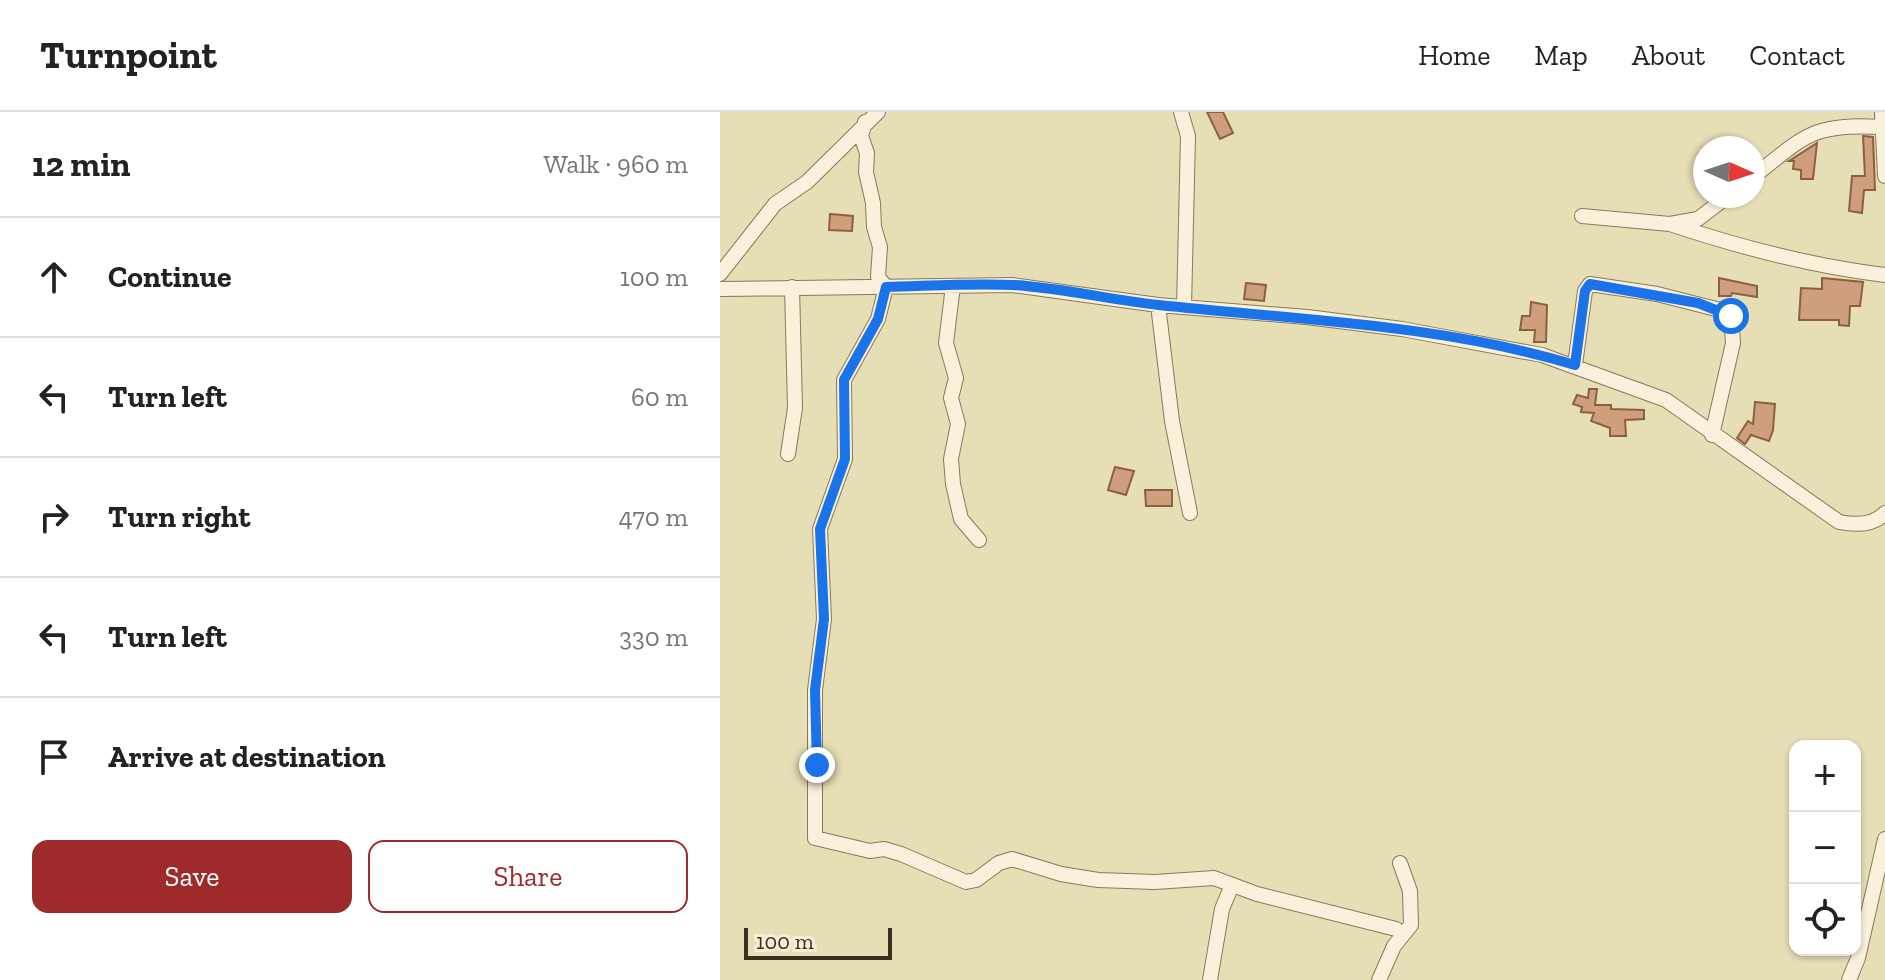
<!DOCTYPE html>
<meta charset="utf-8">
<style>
:root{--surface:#fff;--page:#f6f6f6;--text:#222;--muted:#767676;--line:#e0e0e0;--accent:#9e2a2b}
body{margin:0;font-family:"Zilla Slab",serif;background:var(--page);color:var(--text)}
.controls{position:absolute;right:24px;bottom:24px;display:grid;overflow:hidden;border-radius:16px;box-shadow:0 2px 6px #0004}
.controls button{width:72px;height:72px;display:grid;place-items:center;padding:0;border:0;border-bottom:2px solid var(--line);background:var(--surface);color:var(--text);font:40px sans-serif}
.compass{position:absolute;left:973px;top:24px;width:72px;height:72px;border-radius:50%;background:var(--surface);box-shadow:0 2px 6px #0004;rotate:93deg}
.scale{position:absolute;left:24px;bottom:20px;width:148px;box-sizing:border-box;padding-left:8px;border:4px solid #3d2e20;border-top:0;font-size:22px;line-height:28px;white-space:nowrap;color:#3d2e20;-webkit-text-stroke:6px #f7eed8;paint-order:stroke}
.stop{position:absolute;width:24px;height:24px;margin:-18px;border:6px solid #1a73e8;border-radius:50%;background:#fff}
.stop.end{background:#1a73e8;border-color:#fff;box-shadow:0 2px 8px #0008}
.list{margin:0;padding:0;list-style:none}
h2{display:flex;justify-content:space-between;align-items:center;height:104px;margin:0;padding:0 32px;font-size:34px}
h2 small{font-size:26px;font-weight:400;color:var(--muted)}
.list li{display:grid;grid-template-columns:52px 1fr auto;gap:24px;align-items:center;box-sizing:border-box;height:120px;padding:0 32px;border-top:2px solid var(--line)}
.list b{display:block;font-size:30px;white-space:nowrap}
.list em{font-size:26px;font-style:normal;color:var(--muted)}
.actions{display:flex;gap:16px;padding:24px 32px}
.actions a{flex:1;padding:18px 0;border:2px solid var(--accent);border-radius:16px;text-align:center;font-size:28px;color:var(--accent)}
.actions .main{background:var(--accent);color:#fff}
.icon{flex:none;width:44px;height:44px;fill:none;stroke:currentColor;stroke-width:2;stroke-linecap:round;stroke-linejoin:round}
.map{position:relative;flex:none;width:1165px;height:868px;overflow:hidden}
header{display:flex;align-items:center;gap:48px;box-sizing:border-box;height:112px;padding:0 40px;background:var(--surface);border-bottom:2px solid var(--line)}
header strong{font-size:38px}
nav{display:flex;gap:44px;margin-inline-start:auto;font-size:28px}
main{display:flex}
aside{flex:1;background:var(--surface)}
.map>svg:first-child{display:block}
.farmland{fill:#e6deb5;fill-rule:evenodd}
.building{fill:#cf9f7d;stroke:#8d5f41;stroke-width:2}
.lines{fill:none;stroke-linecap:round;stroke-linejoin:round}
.minor-casing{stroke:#8d765c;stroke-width:16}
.minor{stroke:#faf1dc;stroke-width:14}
.route{stroke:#1a73e8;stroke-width:10}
</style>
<header>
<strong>Turnpoint</strong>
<nav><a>Home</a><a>Map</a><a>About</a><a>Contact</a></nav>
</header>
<main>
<aside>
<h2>12 min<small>Walk · 960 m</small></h2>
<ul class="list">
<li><svg class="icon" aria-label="ahead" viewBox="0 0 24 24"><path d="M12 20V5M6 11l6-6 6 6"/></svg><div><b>Continue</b></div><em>100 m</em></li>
<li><svg class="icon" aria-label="left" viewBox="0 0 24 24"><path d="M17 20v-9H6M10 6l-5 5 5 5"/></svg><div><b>Turn left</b></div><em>60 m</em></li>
<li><svg class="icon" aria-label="right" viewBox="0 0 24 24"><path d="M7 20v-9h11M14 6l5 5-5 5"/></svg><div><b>Turn right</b></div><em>470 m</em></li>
<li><svg class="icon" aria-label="left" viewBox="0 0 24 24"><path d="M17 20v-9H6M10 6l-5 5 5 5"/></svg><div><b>Turn left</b></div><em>330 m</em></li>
<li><svg class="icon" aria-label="arrive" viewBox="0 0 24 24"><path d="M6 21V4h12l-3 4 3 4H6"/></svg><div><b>Arrive at destination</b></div></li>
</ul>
<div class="actions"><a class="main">Save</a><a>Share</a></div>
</aside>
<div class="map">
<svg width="1165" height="868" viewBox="0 0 1165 868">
<rect width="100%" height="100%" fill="#f0e4c8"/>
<path class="farmland" d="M0 0H1165V868H0ZM985 36H1033V84H985ZM1075 634H1135V838H1075Z"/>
<path class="building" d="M487 0H503L513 21 500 27Z
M1143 24 1153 25 1155 78H1144L1142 101 1129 99 1132 64H1145Z
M1097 31 1093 67H1081V58L1073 57 1074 49H1069Z
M110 102 133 104 132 119 109 118Z
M999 166 1037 174V185L1012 181 1011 184H999Z
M1102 166 1143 170 1140 194H1130L1129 214 1119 213V208H1079L1081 176 1102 177Z
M526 171 546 173 544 189 524 187Z
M811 190 827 193 826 230H814L815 218H800L802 204H810Z
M869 277H877L875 293H891V297L924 298V307L905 308 906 324H890V316L871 309 874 301 861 300 862 295 853 292 857 283 868 286Z
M1035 290 1055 292 1053 318 1049 329 1031 323 1025 332 1017 326 1028 309 1033 312Z
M395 355 414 359 406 383 388 378Z
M425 378H452V394H426Z"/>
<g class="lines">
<defs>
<path id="minor" d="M461 0 468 24 464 195
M1162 0 1165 64
M145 10 141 24 147 41 146 60 153 91 154 115 160 135 158 165 166 175 158 207 124 268 125 347 100 417 104 507 95 578V726L150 739 164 737 181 742 246 770 256 768 279 751 292 747 341 762 378 768 435 770 494 766 537 782 676 817 683 823
M1033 65C1086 23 1092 11 1163 15
M862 104 950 112 978 107 1008 84
M950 112C1022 136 1090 154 1165 163
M0 162 55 92 87 70 158 0
M233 174 226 231 236 266 231 286 238 312 231 347 233 372 241 407 259 428
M0 177 292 173 438 193 587 205 682 217 822 243 946 288 1119 410C1134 413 1153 414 1165 401
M438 193 452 309 470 401
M855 253 865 179 870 172 937 182 1008 200 1011 204 1013 231 992 323
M68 342 75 296 72 175
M490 868 502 797 512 773
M659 868 674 834 691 813 690 779 680 751
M1129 868 1138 846 1165 727"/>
</defs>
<use href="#minor" class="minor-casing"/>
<use href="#minor" class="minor"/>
</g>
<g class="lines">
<path class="route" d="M97 653 95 578 104 507 100 417 125 347 124 268 158 207 166 175C208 174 252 171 294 173 343 176 391 188 439 193 578 208 720 212 855 253L865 179 870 172 978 191 1011 204"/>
</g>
</svg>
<div class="controls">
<button>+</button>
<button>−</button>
<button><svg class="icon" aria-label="locate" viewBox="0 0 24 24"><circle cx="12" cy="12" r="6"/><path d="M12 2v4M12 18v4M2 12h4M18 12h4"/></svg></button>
</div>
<svg class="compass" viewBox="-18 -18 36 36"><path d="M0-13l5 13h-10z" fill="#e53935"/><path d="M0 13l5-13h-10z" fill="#767676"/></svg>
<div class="scale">100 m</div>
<div class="stop" style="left:1011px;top:204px"></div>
<div class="stop end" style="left:97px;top:653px"></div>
</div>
</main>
